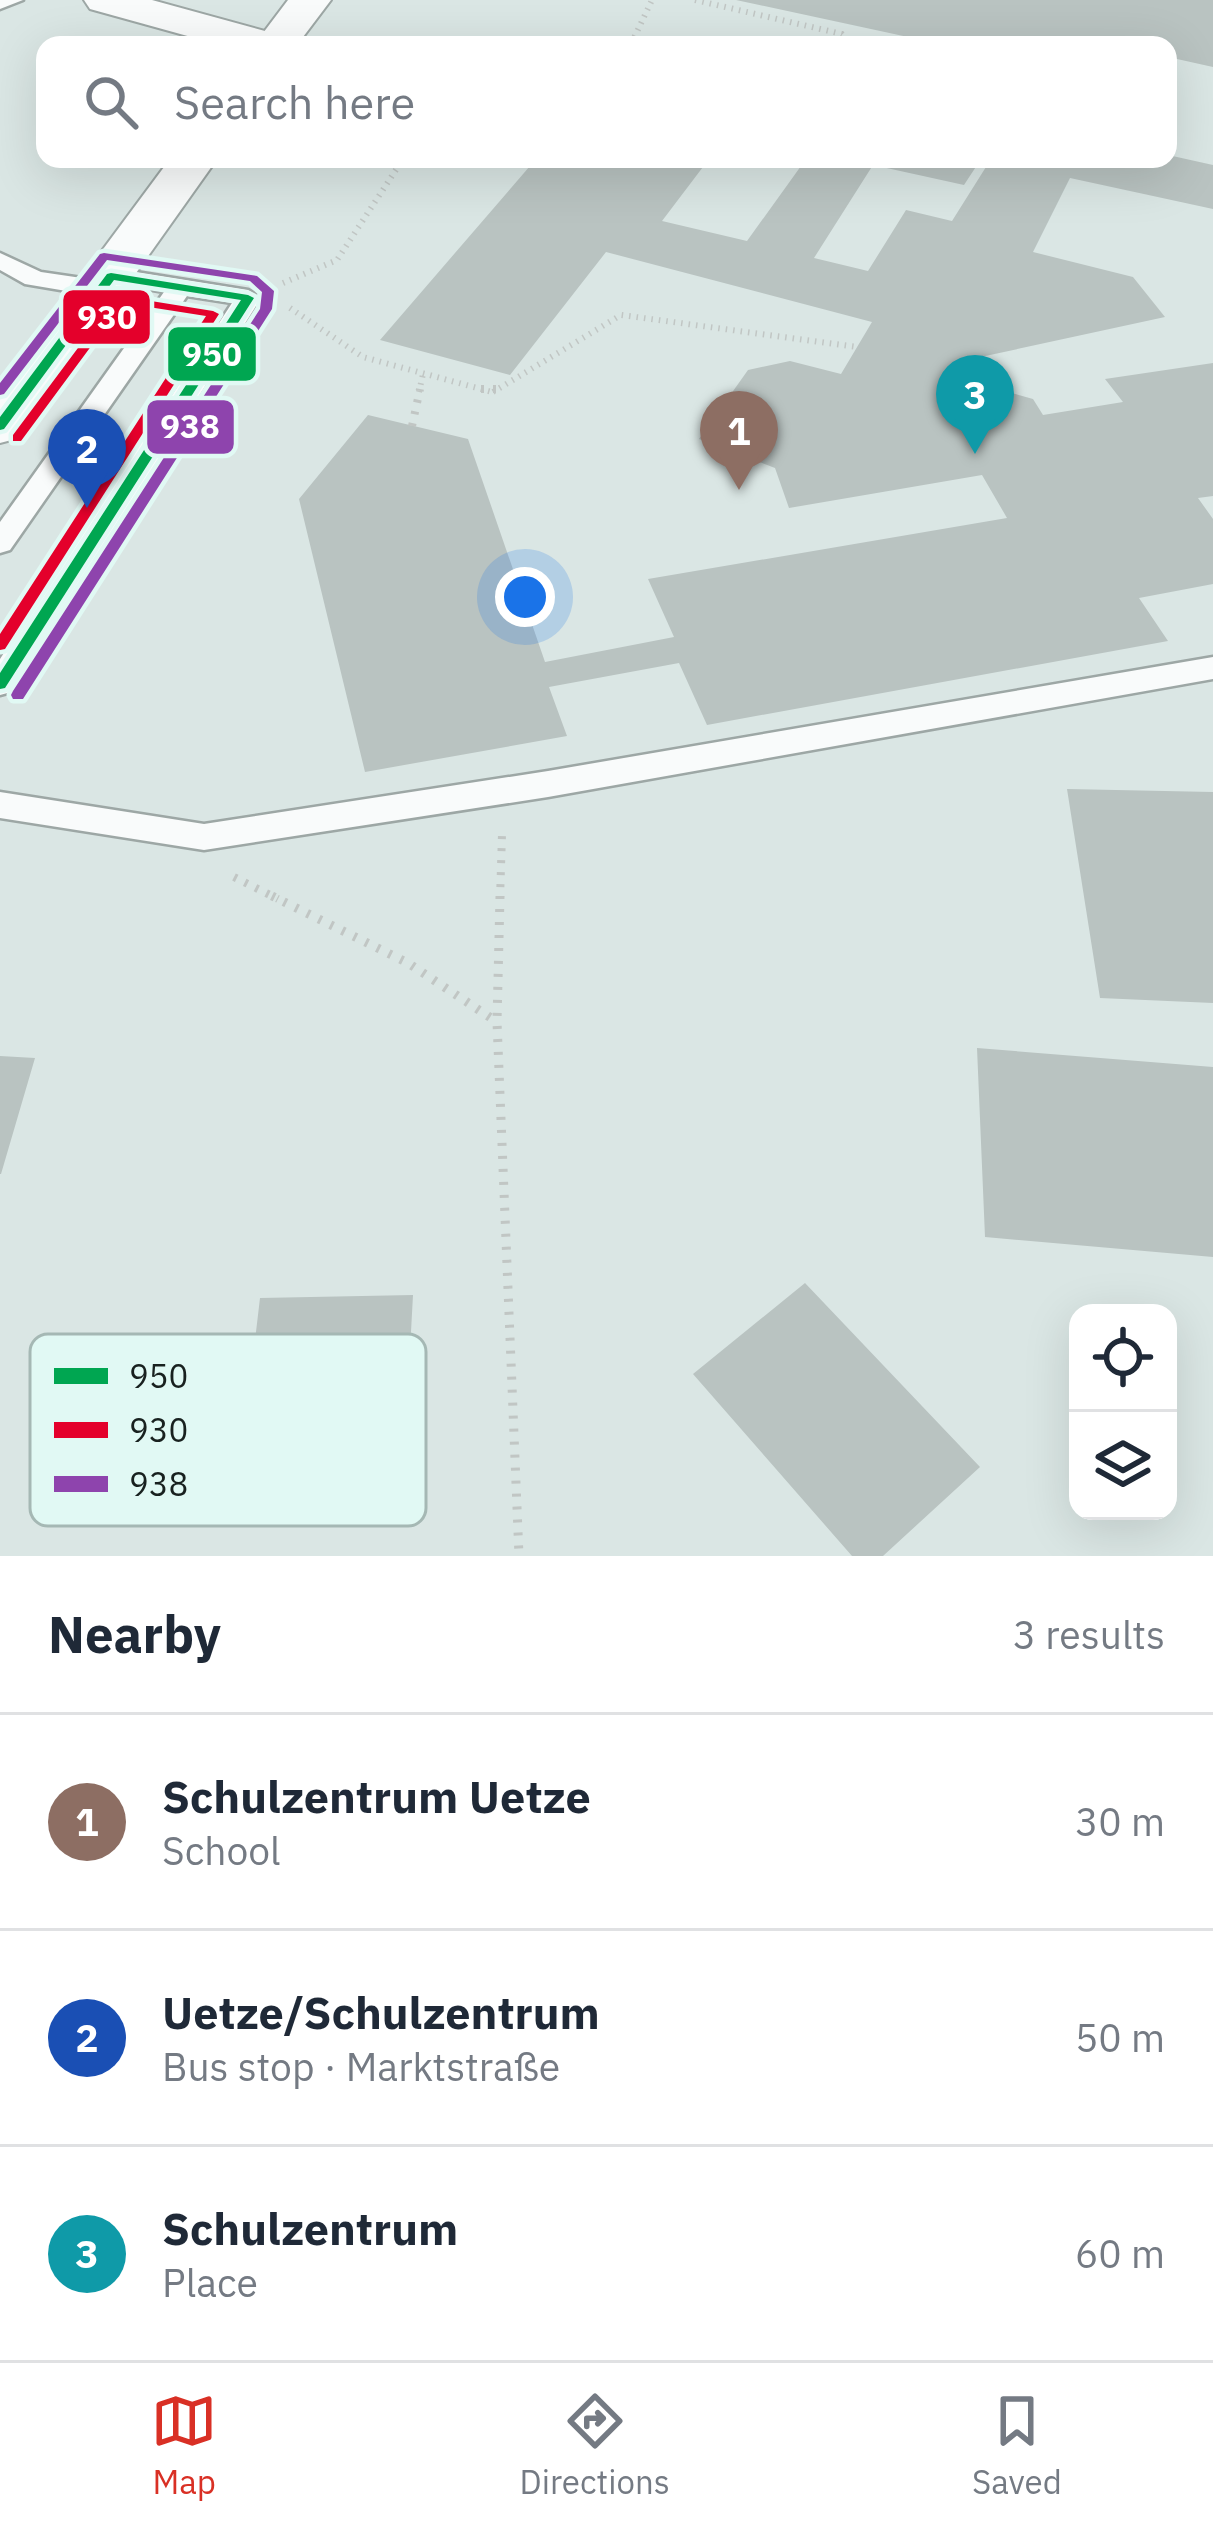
<!DOCTYPE html>
<meta charset="utf-8">
<style>
:root{--surface:#fff;--page:#f2f2f3;--text:#1f2937;--muted:#747a83;--line:#e0e1e3;--accent:#d93025}
body{margin:0;font-family:"IBM Plex Sans",sans-serif;background:var(--page);color:var(--text)}
.controls{position:absolute;right:36px;bottom:36px;display:grid;overflow:hidden;border-radius:24px;box-shadow:0 12px 48px #0002}
.controls button{width:108px;height:108px;display:grid;place-items:center;padding:0;border:0;border-bottom:3px solid var(--line);background:var(--surface);color:var(--text);font:60px sans-serif}
.you{position:absolute;left:525px;top:597px;width:42px;height:42px;margin:-30px;border:9px solid #fff;border-radius:50%;background:#1a73e8;box-shadow:0 0 0 18px #1a73e833}
.badge{display:grid;place-items:center;width:78px;height:78px;border-radius:50%;background:var(--accent);color:#fff;font-size:39px;font-weight:700}
.pin{position:absolute;translate:-50% -99px;filter:drop-shadow(0 3px 6px #0008)}
.pin::after{content:'';position:absolute;top:63px;width:42px;height:36px;background:inherit;clip-path:polygon(0 0,100% 0,50% 100%)}
.list{margin:0;padding:0;list-style:none}
h2{display:flex;justify-content:space-between;align-items:center;height:156px;margin:0;padding:0 48px;font-size:51px}
h2 small{font-size:39px;font-weight:400;color:var(--muted)}
.list li{display:grid;grid-template-columns:78px 1fr auto;gap:36px;align-items:center;box-sizing:border-box;height:216px;padding:0 48px;border-top:3px solid var(--line)}
.list b{display:block;font-size:45px;white-space:nowrap}
.list p{margin:0;font-size:39px;white-space:nowrap;color:var(--muted)}
.list em{font-size:39px;font-style:normal;color:var(--muted)}
.icon{flex:none;width:66px;height:66px;fill:none;stroke:currentColor;stroke-width:2;stroke-linecap:round;stroke-linejoin:round}
.map{position:relative;flex:none;width:1213px;height:1556px;overflow:hidden}
.search{position:absolute;background:var(--surface);box-shadow:0 12px 48px #0002;left:36px;right:36px;top:36px;height:132px;display:flex;align-items:center;gap:30px;box-sizing:border-box;padding:0 42px;border-radius:24px;color:var(--muted);font-size:45px}
.sheet{height:804px;background:var(--surface)}
nav{display:flex;justify-content:space-around;align-items:center;box-sizing:border-box;height:168px;border-top:3px solid var(--line);background:var(--surface);font-size:33px;color:var(--muted)}
nav a{display:grid;justify-items:center;gap:6px}
nav .on{color:var(--accent)}
.map>svg:first-child{display:block}
.building{fill:#b9c3c1}
.lines{fill:none;stroke-linecap:round;stroke-linejoin:round}
.lane-casing{stroke:#9da7a5;stroke-width:5}
.street-casing{stroke:#9da7a5;stroke-width:4}
.secondary-casing{stroke:#9da7a5;stroke-width:4}
.path-far2{stroke:#c1c6c4;stroke-width:6;stroke-dasharray:1.5 6;stroke-linecap:butt}
.path-far1{stroke:#c1c6c4;stroke-width:8;stroke-dasharray:3 9;stroke-linecap:butt}
.path{stroke:#c1c6c4;stroke-width:9;stroke-dasharray:3 10;stroke-linecap:butt}
.lane{fill:#f9fbfb;fill-rule:evenodd}
.street{fill:#f9fbfb;fill-rule:evenodd}
.secondary{fill:#f9fbfb;fill-rule:evenodd}
.bus-1-casing{stroke:#e1f9f4;stroke-width:9}
.bus-2-casing{stroke:#e1f9f4;stroke-width:9}
.bus-3-casing{stroke:#e1f9f4;stroke-width:9}
.bus-1{fill:#00a651;fill-rule:evenodd}
.bus-2{fill:#e4002b;fill-rule:evenodd}
.bus-3{fill:#8e44ad;fill-rule:evenodd}
.key{fill:#e1f9f4;stroke:#a5b8b4;stroke-width:3}
.key-label{font-size:33px;fill:#18211f}
.line-badge{stroke:#e1f9f4;stroke-width:4.5}
.badge-label{font-size:33px;text-anchor:middle;font-weight:bold;fill:#fff}
</style>
<div class="map">
<svg width="1213" height="1556" viewBox="0 0 1213 1556">
<rect width="100%" height="100%" fill="#dae6e4"/>
<path class="building" d="M736 0H1213V67L1168 57V45H945Z
M1168 155 1213 165V209L1070 178 1033 252 1133 277 1165 317 976 358 965 380 1033 399 1043 415 1123 402 1105 379 1213 363V496L1198 498 1213 519V584L1139 598 1168 641 707 725 679 663 549 687 567 736 365 772 299 499 368 415 468 439 545 662 674 637 648 579 1007 518 982 475 789 508 775 468 699 439 748 370 790 361 841 374 872 322 606 252 510 375 380 340 536 159H709L662 221 747 241 806 159H981L964 185 873 165 814 258 868 271 906 210 952 221 991 159Z
M1067 789 1213 792V1003L1100 998Z
M977 1048 1213 1067V1257L985 1237Z
M0 1056 35 1058 1 1174H0Z
M805 1283 980 1467 883 1556H852L693 1374Z
M413 1295 401 1515 234 1518 260 1298Z"/>
<g class="lines">
<defs>
<path id="lane" d="M0 0H23L0 9Z
M0 253 41 272 102 281 115 289 102 297 25 284 0 270Z
M111 268 248 290 261 298 11 692 0 695V659L232 303 187 296 10 550 0 553V522L164 292 102 281 98 276Z
M1213 657V679L548 797 204 850 0 818V792L204 824 548 771Z"/>
<path id="street" d="M84 0H152L283 36 289 45H220L90 9Z"/>
<path id="secondary" d="M288 0H331L297 45H254Z
M170 159H217L19 438 0 443V388Z"/>
</defs>
<use href="#lane" class="lane-casing"/>
<use href="#street" class="street-casing"/>
<use href="#secondary" class="secondary-casing"/>
<path class="path-far2" d="M695 0 842 34 853 45
M622 45 634 38 652 0
M283 283 337 260 403 159
M290 308 363 357 492 392
M419 392 423 374
M493 392 621 315 857 347"/>
<path class="path-far1" d="M481 389H498
M412 426 420 389
M234 877 278 899
M500 899 502 834"/>
<path class="path" d="M272 896 408 963 497 1022
M500 896 497 1022 519 1556"/>
<use href="#lane" class="lane"/>
<use href="#street" class="street"/>
<use href="#secondary" class="secondary"/>
<defs>
<path id="bus-1" d="M111 273 248 295 254 298 5 688 0 689V673L241 300 114 280 4 429 0 430V417L107 274Z"/>
<path id="bus-2" d="M120 296 213 311 219 314 5 649 0 650V634L206 316 123 303 21 441H13V435L116 297Z"/>
<path id="bus-3" d="M104 253 257 276 274 291 272 309 23 699H13L11 695 13 691 260 309 262 292 250 281 107 260 4 394 0 395V383L100 254Z"/>
</defs>
<use href="#bus-1" class="bus-1-casing"/>
<use href="#bus-2" class="bus-2-casing"/>
<use href="#bus-3" class="bus-3-casing"/>
<use href="#bus-1" class="bus-1"/>
<use href="#bus-2" class="bus-2"/>
<use href="#bus-3" class="bus-3"/>
</g>
<rect x="30" y="1334" width="396" height="192" rx="18" class="key"/>
<rect x="54" y="1368" width="54" height="16" fill="#00a651"/>
<rect x="54" y="1422" width="54" height="16" fill="#e4002b"/>
<rect x="54" y="1476" width="54" height="16" fill="#8e44ad"/>
<g class="key-label">
<text x="129" y="1388">950</text>
<text x="129" y="1442">930</text>
<text x="129" y="1496">938</text>
</g>
<g class="line-badge">
<rect x="61" y="288" width="91" height="58" rx="12" fill="#e4002b"/>
<rect x="166" y="325" width="92" height="58" rx="12" fill="#00a651"/>
<rect x="145" y="398" width="91" height="58" rx="12" fill="#8e44ad"/>
</g>
<g class="badge-label">
<text x="107" y="329">930</text>
<text x="212" y="366">950</text>
<text x="190" y="438">938</text>
</g>
</svg>
<div class="controls">
<button><svg class="icon" aria-label="locate" viewBox="0 0 24 24"><circle cx="12" cy="12" r="6"/><path d="M12 2v4M12 18v4M2 12h4M18 12h4"/></svg></button>
<button><svg class="icon" aria-label="layers" viewBox="0 0 24 24"><path d="M12 4l9 5-9 5-9-5zM3 14l9 5 9-5"/></svg></button>
</div>
<div class="you"></div>
<div class="pin badge" style="left:739px;top:490px;background:#8d6e63">1</div>
<div class="pin badge" style="left:87px;top:508px;background:#1a4fb4">2</div>
<div class="pin badge" style="left:975px;top:454px;background:#0f9aa8">3</div>
<div class="search"><svg class="icon" aria-label="search" viewBox="0 0 24 24"><circle cx="10" cy="10" r="6"/><path d="M15 15l6 6"/></svg>Search here</div>
</div>
<section class="sheet">
<h2>Nearby<small>3 results</small></h2>
<ul class="list">
<li><span class="badge" style="background:#8d6e63">1</span><div><b>Schulzentrum Uetze</b><p>School</p></div><em>30 m</em></li>
<li><span class="badge" style="background:#1a4fb4">2</span><div><b>Uetze/Schulzentrum</b><p>Bus stop · Marktstraße</p></div><em>50 m</em></li>
<li><span class="badge" style="background:#0f9aa8">3</span><div><b>Schulzentrum</b><p>Place</p></div><em>60 m</em></li>
</ul>
</section>
<nav>
<a class="on"><svg class="icon" aria-label="map" viewBox="0 0 24 24"><path d="M3 6l6-2 6 2 6-2v14l-6 2-6-2-6 2zM9 4v14M15 6v14"/></svg>Map</a>
<a><svg class="icon" aria-label="directions" viewBox="0 0 24 24"><path d="M12 3l9 9-9 9-9-9zM9 14v-3h6M13 9l2 2-2 2"/></svg>Directions</a>
<a><svg class="icon" aria-label="saved" viewBox="0 0 24 24"><path d="M7 4h10v16l-5-4-5 4z"/></svg>Saved</a>
</nav>
